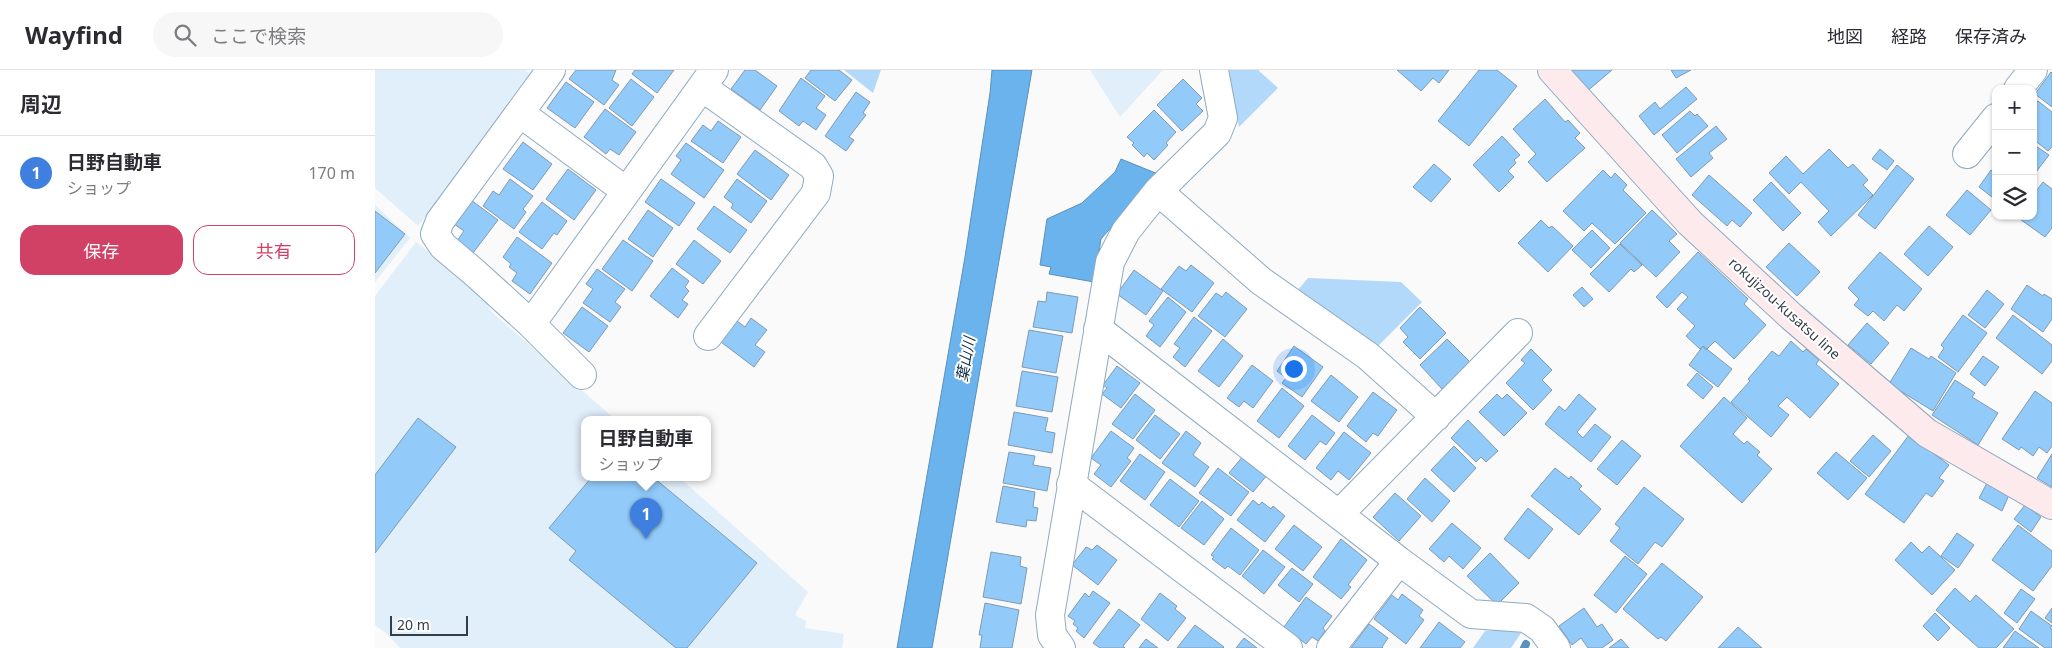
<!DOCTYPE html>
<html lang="ja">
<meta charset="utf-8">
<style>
:root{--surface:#fff;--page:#f7f7f7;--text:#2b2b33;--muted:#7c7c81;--line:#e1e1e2;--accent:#d04165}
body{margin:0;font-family:"Noto Sans","Noto Sans JP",sans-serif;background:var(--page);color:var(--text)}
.controls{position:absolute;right:15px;top:15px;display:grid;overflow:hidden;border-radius:10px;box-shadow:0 1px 4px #0004}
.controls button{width:45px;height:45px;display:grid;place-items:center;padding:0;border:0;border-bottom:1px solid var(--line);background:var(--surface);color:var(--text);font:25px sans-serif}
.scale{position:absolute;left:15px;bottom:12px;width:78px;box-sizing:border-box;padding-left:5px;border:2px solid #333e48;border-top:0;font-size:14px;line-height:18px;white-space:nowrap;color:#333e48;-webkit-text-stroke:4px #fff;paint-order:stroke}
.you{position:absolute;left:918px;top:298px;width:18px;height:18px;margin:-12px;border:4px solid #fff;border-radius:50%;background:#1a73e8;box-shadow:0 0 0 8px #1a73e833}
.badge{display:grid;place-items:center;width:32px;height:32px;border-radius:50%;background:var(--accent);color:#fff;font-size:16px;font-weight:700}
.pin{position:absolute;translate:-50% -41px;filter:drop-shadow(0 1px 2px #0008)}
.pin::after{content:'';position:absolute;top:26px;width:18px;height:15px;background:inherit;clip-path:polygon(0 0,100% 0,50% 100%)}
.popup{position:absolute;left:206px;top:346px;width:130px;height:65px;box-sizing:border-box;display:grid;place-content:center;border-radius:10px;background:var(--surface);filter:drop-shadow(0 1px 4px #0005);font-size:16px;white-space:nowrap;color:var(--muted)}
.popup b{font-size:19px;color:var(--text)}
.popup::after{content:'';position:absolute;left:50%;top:100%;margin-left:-10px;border:10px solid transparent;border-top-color:var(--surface)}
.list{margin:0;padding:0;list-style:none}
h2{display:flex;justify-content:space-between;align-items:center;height:65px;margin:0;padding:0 20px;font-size:21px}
h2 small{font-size:16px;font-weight:400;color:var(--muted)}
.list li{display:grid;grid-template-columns:32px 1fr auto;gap:15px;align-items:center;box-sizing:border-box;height:75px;padding:0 20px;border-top:1px solid var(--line)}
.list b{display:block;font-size:19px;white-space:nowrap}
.list p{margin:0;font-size:16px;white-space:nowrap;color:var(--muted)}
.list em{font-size:16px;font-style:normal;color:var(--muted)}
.actions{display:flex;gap:10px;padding:15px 20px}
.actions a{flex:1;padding:11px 0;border:1px solid var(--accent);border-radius:15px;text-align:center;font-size:18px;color:var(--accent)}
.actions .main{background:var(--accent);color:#fff}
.icon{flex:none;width:28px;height:28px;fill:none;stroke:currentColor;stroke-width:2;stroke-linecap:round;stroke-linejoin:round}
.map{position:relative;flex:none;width:1677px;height:578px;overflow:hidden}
header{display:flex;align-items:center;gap:30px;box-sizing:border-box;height:70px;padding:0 25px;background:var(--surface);border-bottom:1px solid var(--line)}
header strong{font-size:24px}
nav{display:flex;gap:28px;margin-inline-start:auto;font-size:18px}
.search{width:350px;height:45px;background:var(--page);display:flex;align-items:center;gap:12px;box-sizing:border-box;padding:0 18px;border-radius:28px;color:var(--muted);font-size:19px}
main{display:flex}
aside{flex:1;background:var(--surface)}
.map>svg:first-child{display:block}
.built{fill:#e1effb}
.green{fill:#b2d9fa}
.water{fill:#6bb3ed;stroke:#5a90bc}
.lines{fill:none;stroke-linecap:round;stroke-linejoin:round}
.stream{stroke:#5a90bc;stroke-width:8}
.building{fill:#92cbfa;stroke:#809ab1}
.street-casing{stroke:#8faac1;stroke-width:30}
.secondary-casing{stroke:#8faac1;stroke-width:30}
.street{stroke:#fff;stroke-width:28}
.secondary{stroke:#fdeaec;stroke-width:28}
.labels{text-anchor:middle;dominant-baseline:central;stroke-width:4;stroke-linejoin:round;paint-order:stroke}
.street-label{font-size:14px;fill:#333e48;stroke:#fff}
.water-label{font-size:15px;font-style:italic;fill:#113048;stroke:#fff}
</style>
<header>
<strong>Wayfind</strong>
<div class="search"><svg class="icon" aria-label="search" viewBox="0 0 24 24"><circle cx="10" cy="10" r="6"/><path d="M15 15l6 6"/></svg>ここで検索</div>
<nav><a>地図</a><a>経路</a><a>保存済み</a></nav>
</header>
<main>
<aside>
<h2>周辺<small></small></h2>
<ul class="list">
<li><span class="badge" style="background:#3f7fe0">1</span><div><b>日野自動車</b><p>ショップ</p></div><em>170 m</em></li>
</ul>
<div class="actions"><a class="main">保存</a><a>共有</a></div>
</aside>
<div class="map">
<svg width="1677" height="578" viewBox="0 0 1677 578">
<rect width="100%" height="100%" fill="#fafafa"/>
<path class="built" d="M0 0H150L155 3 97 89 43 156 0 118Z
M715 0H788L745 47Z
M0 135 35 168 0 212Z
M41 172 93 213 99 221 105 225 118 243 241 350H210V408H305L433 522 420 545 431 551 430 558 469 564 467 578H25L12 564 0 555V226Z"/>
<path class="green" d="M469 0H506L498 23Z
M851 0H883L903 18 864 57Z
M933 208 1026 212 1047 232 1002 277 922 221Z
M1134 559 1146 563 1136 578H1098L1110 561Z"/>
<path class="water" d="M617 0H657L557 578H522L590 187 615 23Z
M746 89 783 104 726 169 719 212 674 204 676 197 665 195 672 149 707 133 740 102Z"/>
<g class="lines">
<path class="stream" d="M1149 578 1151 574"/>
</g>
<path class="building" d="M201 0H241L237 10 244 15 229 35 194 9Z
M260 0H299L282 23 257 4Z
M370 0H380L402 16 385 40 356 19Z
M436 0H464L477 10 460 31 430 8Z
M1022 0H1074L1064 13 1058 8 1046 21Z
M1104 0H1122L1142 16 1094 76 1063 51Z
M1191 0H1237L1210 23Z
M1296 0H1316L1301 8Z
M1676 2 1677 3V37L1660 24Z
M426 8 450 26 441 38 451 45 441 60 428 51 424 56 404 41Z
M256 9 279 27 257 56 234 38Z
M808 9 827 28 821 34 828 41 807 61 782 35Z
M191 12 219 32 200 58 172 38Z
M1311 17 1322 29 1279 65 1264 46 1280 32 1285 39Z
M481 22 495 32 488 43 491 45 474 67 479 70 471 81 450 66Z
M1170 29 1190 52 1193 50 1205 63 1200 68 1210 78 1172 112 1153 92 1161 84 1138 59Z
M1663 31 1677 42V77L1673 81 1658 69V37Z
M230 39 261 62 244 85 235 79 231 84 209 67Z
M779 40 801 62 791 73 793 75 779 90 772 83 769 87 757 75 759 73 752 67Z
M1315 41 1320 46 1322 44 1333 56 1302 83 1287 65Z
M343 51 366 67 348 93 316 71 328 55 336 61Z
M1341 56 1352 69 1334 83 1338 88 1316 107 1301 89Z
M1127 66 1145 85 1139 90 1141 93 1133 101 1139 107 1124 122 1098 95Z
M148 72 177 94 158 120 128 99Z
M311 73 349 100 329 128 296 104 306 90 301 86Z
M1658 74 1674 85 1658 106Z
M1454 79 1473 98 1478 94 1493 110 1488 115 1498 125 1456 166 1443 152 1454 141 1426 112 1414 124 1394 103 1411 86 1428 104Z
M1505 79 1519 91 1512 100 1497 89Z
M380 80 414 105 396 130 362 104Z
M1059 94 1076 109 1056 132 1038 117Z
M1522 95 1539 109 1500 159 1483 145Z
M193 99 221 120 199 150 171 129Z
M1228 100 1236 108 1240 103 1252 115 1248 120 1271 143 1240 174 1217 153 1209 161 1188 141Z
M1616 100 1619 102 1621 100V130L1604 117Z
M1334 105 1377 143 1365 157 1357 150 1352 156 1317 125Z
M135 109 158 126 148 139 151 142 139 159 108 136 118 121 124 125Z
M286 109 320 133 304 156 270 132Z
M362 109 392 131 376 153 356 138 358 134 349 127Z
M1396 112 1426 143 1408 161 1378 130Z
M1668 112 1677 119V158L1670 167 1642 147 1658 146V125Z
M1592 120 1616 140 1595 165 1571 145Z
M96 130 123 150 98 183 82 171 89 161 79 154Z
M167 132 192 151 182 165 179 163 167 179 144 162Z
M339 136 372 160 355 183 322 159Z
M273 140 298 158 278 187 253 169Z
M1277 140 1302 164 1294 171 1305 182 1281 207 1245 173Z
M0 141 30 164 0 203Z
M1166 150 1174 158 1177 156 1198 176 1173 202 1143 173Z
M1554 156 1578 177 1553 206 1529 184Z
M1217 160 1235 178 1216 198 1197 180Z
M142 167 177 193 155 224 137 211 142 203 134 197 136 194 128 187Z
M248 170 278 191 257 221 227 199Z
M319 170 346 191 328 214 301 194Z
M1414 173 1445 202 1422 226 1391 197Z
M1245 174 1267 195 1259 202 1256 199 1234 222 1215 204Z
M1323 182 1373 229 1369 234 1391 255 1359 289 1340 271 1331 280 1328 276 1325 279 1311 266 1320 256 1302 239 1313 227 1307 222 1292 238 1281 227Z
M1505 182 1547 219 1529 241 1522 235 1509 251 1498 241 1493 246 1479 235 1484 229 1473 218Z
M816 195 839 213 817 242 786 219 804 196 811 201Z
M297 198 314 211 310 217 314 221 307 230 313 234 303 248 275 226Z
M222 199 250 219 240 232 246 237 235 252 208 233 218 219 211 214Z
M759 200 788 221 771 245 742 224Z
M1652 215 1668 226 1669 224 1677 229V249L1668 262 1636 239Z
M1207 217 1218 229 1209 237 1198 225Z
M1612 220 1629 234 1610 258 1593 245Z
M672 222 703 227 697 263 658 257 663 231 671 232Z
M851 222 872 239 850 267 823 246 841 223 847 227Z
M793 227 811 242 785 277 771 266 779 255 774 251Z
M207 237 233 256 214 282 188 263Z
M1045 237 1071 263 1045 289 1028 272 1033 267 1025 258Z
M1588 245 1612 263 1583 302 1563 287 1569 278 1566 275Z
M1638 245 1677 275V291L1667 304 1621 268Z
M819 247 837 261 810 297 798 287 805 278 799 274Z
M376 248 392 260 380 275 390 282 379 297 346 272 362 251 370 257Z
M1492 253 1514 273 1496 294 1473 275Z
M654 260 688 266 681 303 647 297Z
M848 269 868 286 844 317 823 301Z
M1072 269 1095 292 1067 319 1045 295Z
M1416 271 1428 282 1431 279 1444 290 1441 294 1464 314 1435 348 1412 327 1403 336 1414 345 1396 367 1356 332 1375 311 1373 309 1397 281 1404 286Z
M919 276 948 297 927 327 907 313 911 308 902 301Z
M1328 276 1357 299 1343 317 1314 295Z
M1536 278 1554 289 1556 286 1581 303 1558 341 1514 314Z
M1156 279 1177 300 1167 310 1177 320 1158 340 1131 313 1150 293 1146 290Z
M1608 286 1624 297 1610 316 1595 304Z
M877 295 898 311 878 338 869 331 864 337 852 328Z
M742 296 765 313 746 338 727 324 732 318 728 315Z
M647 301 683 307 677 342 641 336Z
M1322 303 1338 317 1328 329 1312 315Z
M956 305 983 327 964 352 936 331Z
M1580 310 1600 323 1597 327 1623 343 1603 375 1557 345Z
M907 318 929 336 904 368 882 351Z
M1660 321 1677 333V376L1672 383 1664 377 1658 386 1646 377 1644 380 1627 369Z
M998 322 1022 340 1003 366 998 363 991 372 972 356Z
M760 324 780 340 758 369 737 354Z
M1122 324 1127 329 1132 324 1152 343 1129 366 1104 342Z
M1204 324 1221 339 1202 362 1208 368 1220 354 1236 367 1216 392 1170 354 1184 336 1190 341Z
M1349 327 1372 348 1358 364 1369 374 1372 371 1385 382 1382 385 1397 399 1367 433 1305 376Z
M639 342 673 348 670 361 680 363 677 383 633 375Z
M780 345 805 364 785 389 761 370Z
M937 345 960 363 951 375 945 371 930 390 913 376Z
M43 348 81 377 0 483V405Z
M1093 350 1123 381 1111 392 1106 387 1101 392 1076 368Z
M736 361 759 378 752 388 756 391 736 417 719 404 726 395 716 388Z
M811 361 826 373 818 385 834 397 820 417 787 393Z
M969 362 996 383 974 410 963 401 956 410 941 398Z
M1498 365 1516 381 1494 407 1475 391Z
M1534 365 1574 395 1564 408 1569 411 1557 427 1551 423 1529 453 1490 424Z
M1247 370 1266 386 1242 415 1222 399Z
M1079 376 1101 398 1079 422 1056 400Z
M634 382 660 386 658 395 676 398 672 421 628 413Z
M1461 382 1492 408 1473 430 1442 403Z
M765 384 790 402 770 430 745 411Z
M1677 384V417L1662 408Z
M869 385 893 404 878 422 854 403Z
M843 398 874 422 856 446 824 423Z
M1180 398 1194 409 1196 406 1207 416 1204 419 1226 439 1204 465 1156 426Z
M216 408H279L382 493 312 578H301L194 490 201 481 174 458Z
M1050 408 1075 431 1057 452 1032 429Z
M795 409 824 431 804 457 775 435Z
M1612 413 1634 425 1627 441 1604 428Z
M628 416 660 422 658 437 663 438 661 451 652 450 651 457 621 452Z
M1269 417 1309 449 1287 477 1280 472 1263 494 1235 471 1245 458 1240 454Z
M1020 423 1046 446 1024 471 998 447Z
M878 430 884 435 887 432 896 439 898 436 910 446 890 472 862 450Z
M827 431 849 449 829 475 806 458Z
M1650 435 1666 447 1656 462 1639 449Z
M1153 438 1178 459 1154 489 1129 469Z
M1077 453 1106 478 1088 499 1074 486 1069 492 1054 479Z
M919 455 947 477 928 501 900 479Z
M1643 455 1677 481V496L1658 521 1617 490Z
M856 458 884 480 865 505 853 496 850 499 837 489 839 487 836 485Z
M1582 463 1599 475 1583 498 1566 486Z
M966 469 992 490 973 515 976 517 966 529 938 507Z
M1536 472 1547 483 1554 476 1580 500 1557 525 1520 490Z
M722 475 742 490 723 515 697 495 711 477 717 480Z
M888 480 910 497 889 524 867 506Z
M616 482 646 487 645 496 652 498 646 534 608 527Z
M1115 483 1144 513 1122 535 1092 506Z
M1250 486 1272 504 1241 543 1219 525Z
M1287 493 1328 527 1291 571 1286 567 1283 569 1248 539Z
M917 498 938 514 924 532 903 515Z
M1580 518 1595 532 1601 525 1639 559 1621 578H1604L1561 540Z
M1646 519 1660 529 1642 553 1629 543Z
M718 521 735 533 709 568 701 561 703 558 698 554 700 551 693 546 710 523 714 527Z
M785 523 802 536 800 539 811 548 793 571 766 549Z
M1027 524 1048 540 1044 546 1049 550 1031 574 999 549 1017 525 1023 530Z
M931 527 957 546 948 558 950 561 943 571 937 567 931 574 909 557Z
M610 533 644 540 637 578H605L607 565H604Z
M1209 538 1222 557 1227 554 1238 570 1227 578H1213L1206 568 1197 575 1184 556Z
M1677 538V553L1670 548Z
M744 539 765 555 748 576 750 578H725L718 573Z
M1656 541 1677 556 1675 558 1677 559V578H1670L1644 559Z
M1560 543 1575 558 1563 571 1548 556Z
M1064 552 1090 572 1085 578H1045Z
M994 554 1013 568 1007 577 1008 578H976Z
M820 555 849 577 848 578H802Z
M1363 557 1387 578H1343Z
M1640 561 1664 578H1628Z
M869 568 882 578H861Z
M771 569 783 578H764Z
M1246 569 1254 578H1234Z"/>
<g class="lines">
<defs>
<path id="street" d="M176 0 65 151 60 164 68 176 100 203 156 254 339 0
M327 17 438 96 444 106 441 123 333 266
M1643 19 1658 0
M145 43 251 121
M1592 84 1621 48
M783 121 886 211 993 286 1061 347
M156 254 207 305
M723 259 1024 491 1096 544 1151 548 1167 559 1181 578
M696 414 913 578
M964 444 1143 263
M686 578 677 565 675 545 735 192 751 161 783 121 842 63 848 48 839 0
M956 578 1024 491"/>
<path id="secondary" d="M1177 0 1315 153 1417 247 1552 363 1677 435"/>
</defs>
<use href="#street" class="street-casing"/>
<use href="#secondary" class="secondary-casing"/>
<use href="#street" class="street"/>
<use href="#secondary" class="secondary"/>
</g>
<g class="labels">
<g class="street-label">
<text transform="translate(1410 238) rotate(42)">rokujizou-kusatsu line</text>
</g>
<g class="water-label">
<text transform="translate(590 289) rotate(-80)">葉山川</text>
</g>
</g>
</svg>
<div class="controls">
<button>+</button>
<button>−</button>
<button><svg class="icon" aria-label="layers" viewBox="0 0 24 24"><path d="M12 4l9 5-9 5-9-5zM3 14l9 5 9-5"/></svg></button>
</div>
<div class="scale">20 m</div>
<div class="you"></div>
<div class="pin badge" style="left:271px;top:469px;background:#3f7fe0">1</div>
<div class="popup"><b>日野自動車</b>ショップ</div>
</div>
</main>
